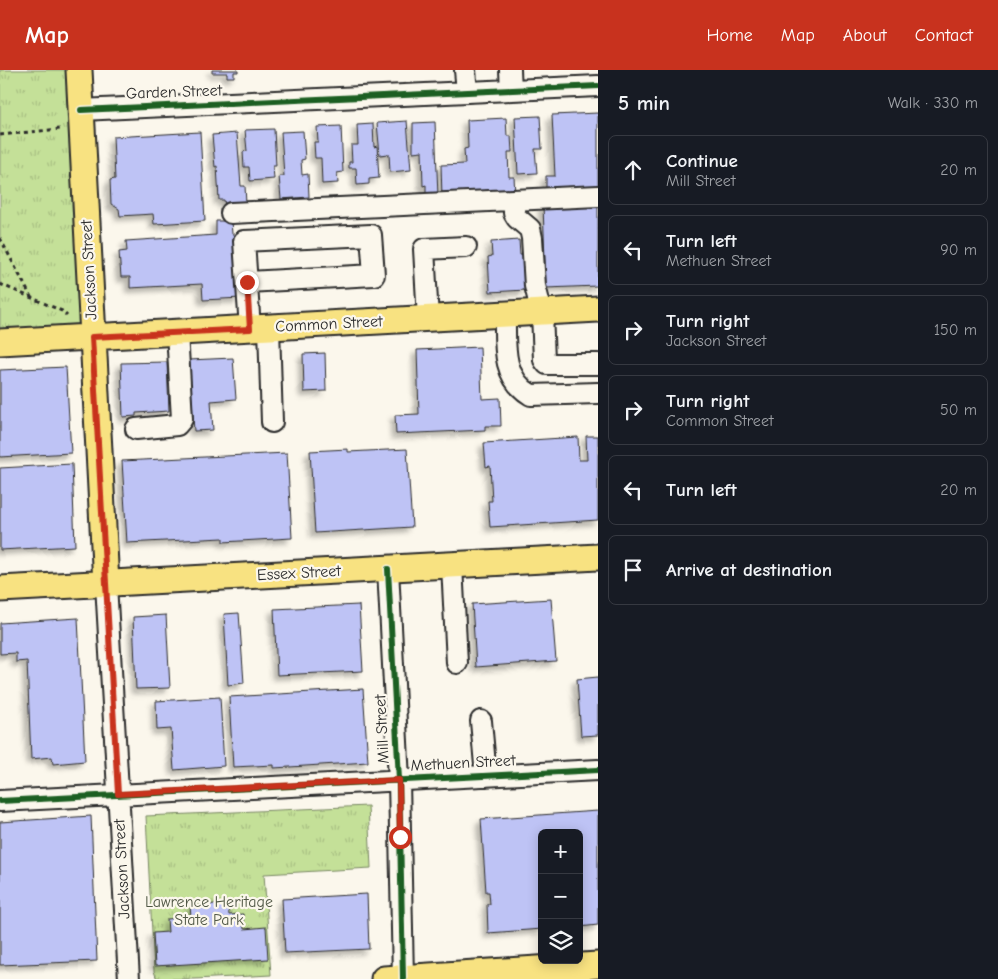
<!DOCTYPE html>
<meta charset="utf-8">
<style>
:root{--surface:#171b24;--page:#242831;--text:#f1f3f6;--muted:#9ea1a6;--line:#363941;--accent:#c8321e}
body{margin:0;font-family:"Comic Neue",sans-serif;background:var(--page);color:var(--text)}
.controls{position:absolute;right:15px;bottom:15px;display:grid;overflow:hidden;border-radius:8px;box-shadow:0 2px 12px #0003}
.controls button{width:45px;height:45px;display:grid;place-items:center;padding:0;border:0;border-bottom:1px solid var(--line);background:var(--surface);color:var(--text);font:25px sans-serif}
.stop{position:absolute;width:15px;height:15px;margin:-11px;border:4px solid #c8321e;border-radius:50%;background:#fff}
.stop.end{background:#c8321e;border-color:#fff;box-shadow:0 1px 5px #0008}
.list{margin:0;padding:0;list-style:none}
h2{display:flex;justify-content:space-between;align-items:center;height:65px;margin:0;padding:0 20px;font-size:21px}
h2 small{font-size:16px;font-weight:400;color:var(--muted)}
.list li{display:grid;grid-template-columns:32px 1fr auto;gap:15px;align-items:center;box-sizing:border-box;height:70px;margin:0 10px 10px;padding:0 10px;border:1px solid var(--line);border-radius:8px}
.list b{display:block;font-size:19px;white-space:nowrap}
.list p{margin:0;font-size:16px;white-space:nowrap;color:var(--muted)}
.list em{font-size:16px;font-style:normal;color:var(--muted)}
.icon{flex:none;width:28px;height:28px;fill:none;stroke:currentColor;stroke-width:2;stroke-linecap:round;stroke-linejoin:round}
.map{position:relative;flex:none;width:598px;height:909px;overflow:hidden}
header{display:flex;align-items:center;gap:30px;box-sizing:border-box;height:70px;padding:0 25px;background:var(--accent);color:#fff}
header strong{font-size:24px}
nav{display:flex;gap:28px;margin-inline-start:auto;font-size:18px}
main{display:flex}
aside{flex:1;background:var(--surface)}
.map>svg:first-child{display:block}
.park{fill:url(#park-tufts);stroke:#788662}
.building{fill:#bec3f5;stroke:#2b2b2b;filter:url(#shadow)}
.lines{fill:none;stroke-linecap:round;stroke-linejoin:round}
.minor-casing{stroke:#2b2b2b;stroke-width:24}
.major-casing{stroke:#2b2b2b;stroke-width:29}
.path{stroke:#2b2b2b;stroke-width:3;stroke-dasharray:4 4;stroke-linecap:butt}
.minor{stroke:#fbf7ec;stroke-width:20}
.major{stroke:#f8e281;stroke-width:25}
.cycleway-casing{stroke:#fbf7ec;stroke-width:9}
.cycleway{stroke:#1b5e20;stroke-width:6}
.route{stroke:#c8321e;stroke-width:6}
.labels{text-anchor:middle;dominant-baseline:central;stroke-width:4.5;stroke-linejoin:round;paint-order:stroke}
.street-label{font-size:16px;fill:#2b2b2b;stroke:#fbf7ec}
.park-label{font-size:16px;fill:#515846;stroke:#fbf7ec}
</style>
<header>
<strong>Map</strong>
<nav><a>Home</a><a>Map</a><a>About</a><a>Contact</a></nav>
</header>
<main>
<div class="map">
<svg width="598" height="909" viewBox="0 0 598 909">
<defs>
<pattern id="park-tufts" width="24" height="20" patternUnits="userSpaceOnUse" patternTransform="scale(1.25)"><rect width="24" height="20" fill="#c4e098"/><path d="M3 7l-1-3M5 7V3M7 7l1-3M15 17l-1-3M17 17v-4M19 17l1-3" fill="none" stroke="#a9c083"/></pattern>
<filter id="shadow"><feDropShadow dx="-4.5" dy="4.5" stdDeviation="2.5" flood-color="#0004"/></filter>
</defs>
<rect width="100%" height="100%" fill="#fbf7ec"/>
<filter id="ink" filterUnits="userSpaceOnUse"><feTurbulence type="fractalNoise" baseFrequency=".02" numOctaves="2"/><feDisplacementMap in="SourceGraphic" scale="10" xChannelSelector="R" yChannelSelector="G"/><feConvolveMatrix kernelMatrix="1 2 1 2 8 2 1 2 1" color-interpolation-filters="sRGB"/></filter>
<g filter="url(#ink)">
<path class="park" d="M0 0H70L80 257 0 261Z
M368 736 371 798 264 804 271 905 195 909H162L156 907 154 901 146 746Z"/>
<path class="building" d="M212 0H238V2H234V7H227V3H212Z
M598 43V118L546 121V106H555L552 45Z
M540 46 542 79H535L537 103 518 104 515 47Z
M506 48 507 66H511L512 82H508L509 107H514L515 124 442 127 441 95 465 94 464 79 468 78 467 50Z
M407 51 411 100 390 102 389 84 380 85 377 53Z
M435 52 438 126 426 127V115L423 116 422 81 413 82V53Z
M373 54 374 77 377 76 379 108 369 109V114L357 115 356 98H349V92H352L351 75H358L357 55Z
M341 56 343 102 337 103 338 113 322 114 321 88H315L314 72H318L317 57Z
M274 59 276 96H273L274 109 250 111 249 97H244L243 82 247 81 245 60Z
M303 61 305 89 301 90 302 105 308 104 309 127 281 129 279 106H284L281 62Z
M200 62 205 151 154 154 153 144 120 146 119 139 111 134 110 110 115 109 113 67Z
M237 63 241 116H245L246 134 225 136 224 130H219L217 96 215 97 212 65Z
M598 132V216L546 218 543 135Z
M216 151H231L232 164H237L241 228 203 230 202 214 130 218V207H121L119 182 127 181 126 171 216 165Z
M519 170 520 185H524L526 220 490 222 488 187 492 186 491 172Z
M480 277 482 329 500 328 501 356H485V360L396 364 395 345 419 344 417 280Z
M325 283 326 321 304 322 303 284Z
M233 288 236 329 211 331 213 360 194 361 189 290Z
M167 292 169 341 136 343V346L123 347 121 293Z
M66 297 71 383 0 387V300Z
M586 366H598V450L490 457 488 431H492L490 396 486 397 484 373 578 367 579 390H587Z
M348 379V382L407 379 412 457 315 463 310 381Z
M287 383 292 468 223 472V468L127 473 122 391Z
M72 394 75 476 0 480V398Z
M551 529 556 591 476 597 472 534Z
M359 535 363 601 277 605 274 539Z
M239 543 244 613 228 615 224 544Z
M166 545 170 618 136 619 133 547Z
M78 548 85 691 53 694 52 687 31 689 27 591 16 592V583L0 584V553Z
M598 607V665L581 666 577 609Z
M363 619 368 692 274 698V695L233 697 229 627Z
M220 627 224 696 174 700 171 659 157 660 156 631Z
M598 741V855L579 857V763H542V859L488 863 487 834H490L489 822H486L481 749Z
M91 746 97 891 0 895V752Z
M367 824 369 879 285 883 282 829Z
M228 833 229 845 243 844 244 859 266 857 268 889 155 896 153 863 168 862 167 849 191 847 190 836Z"/>
<g class="lines">
<defs>
<path id="minor" d="M465 0 467 22
M510 0 511 20
M81 40 598 16
M514 130V143L517 148 530 159 532 168 535 216 542 243 544 290 547 294H598
M231 143 598 126
M247 212 374 205 371 165 244 171 250 259
M505 245C505 275 502 308 531 325L598 323
M428 249 424 179 466 177
M269 258 272 352
M136 359 177 355 182 349 177 262
M452 495 457 593
M388 499 399 710 403 909
M106 514 129 909
M481 651 486 706
M0 731 598 700"/>
<path id="major" d="M79 0 106 514
M0 272 598 239
M0 519 598 487
M384 909 598 895"/>
</defs>
<use href="#minor" class="minor-casing"/>
<use href="#major" class="major-casing"/>
<path class="path" d="M0 65 60 59
M0 168 31 227
M0 214 62 241 67 246"/>
<use href="#minor" class="minor"/>
<use href="#major" class="major"/>
<defs>
<path id="cycleway" d="M81 40 598 16
M388 499 399 710 403 909
M0 731 598 700"/>
</defs>
<use href="#cycleway" class="cycleway-casing"/>
<use href="#cycleway" class="cycleway"/>
</g>
</g>
<g class="lines" filter="url(#ink)">
<path class="route" d="M247 212 250 259 92 267 118 724 399 710 400 767"/>
</g>
<g class="labels">
<g class="street-label">
<text transform="translate(174 22) rotate(-2)">Garden Street</text>
<text transform="translate(89 200) rotate(-93)">Jackson Street</text>
<text transform="translate(329 254) rotate(-3)">Common Street</text>
<text transform="translate(299 503) rotate(-3)">Essex Street</text>
<text transform="translate(382 659) rotate(-93)">Mill Street</text>
<text transform="translate(463 693) rotate(-3)">Methuen Street</text>
<text transform="translate(122 799) rotate(-93)">Jackson Street</text>
</g>
<g class="park-label">
<text x="209" y="832">Lawrence Heritage<tspan x="209" dy="18">State Park</tspan></text>
</g>
</g>
</svg>
<div class="controls">
<button>+</button>
<button>−</button>
<button><svg class="icon" aria-label="layers" viewBox="0 0 24 24"><path d="M12 4l9 5-9 5-9-5zM3 14l9 5 9-5"/></svg></button>
</div>
<div class="stop" style="left:400px;top:767px"></div>
<div class="stop end" style="left:247px;top:212px"></div>
</div>
<aside>
<h2>5 min<small>Walk · 330 m</small></h2>
<ul class="list">
<li><svg class="icon" aria-label="ahead" viewBox="0 0 24 24"><path d="M12 20V5M6 11l6-6 6 6"/></svg><div><b>Continue</b><p>Mill Street</p></div><em>20 m</em></li>
<li><svg class="icon" aria-label="left" viewBox="0 0 24 24"><path d="M17 20v-9H6M10 6l-5 5 5 5"/></svg><div><b>Turn left</b><p>Methuen Street</p></div><em>90 m</em></li>
<li><svg class="icon" aria-label="right" viewBox="0 0 24 24"><path d="M7 20v-9h11M14 6l5 5-5 5"/></svg><div><b>Turn right</b><p>Jackson Street</p></div><em>150 m</em></li>
<li><svg class="icon" aria-label="right" viewBox="0 0 24 24"><path d="M7 20v-9h11M14 6l5 5-5 5"/></svg><div><b>Turn right</b><p>Common Street</p></div><em>50 m</em></li>
<li><svg class="icon" aria-label="left" viewBox="0 0 24 24"><path d="M17 20v-9H6M10 6l-5 5 5 5"/></svg><div><b>Turn left</b></div><em>20 m</em></li>
<li><svg class="icon" aria-label="arrive" viewBox="0 0 24 24"><path d="M6 21V4h12l-3 4 3 4H6"/></svg><div><b>Arrive at destination</b></div></li>
</ul>
</aside>
</main>
